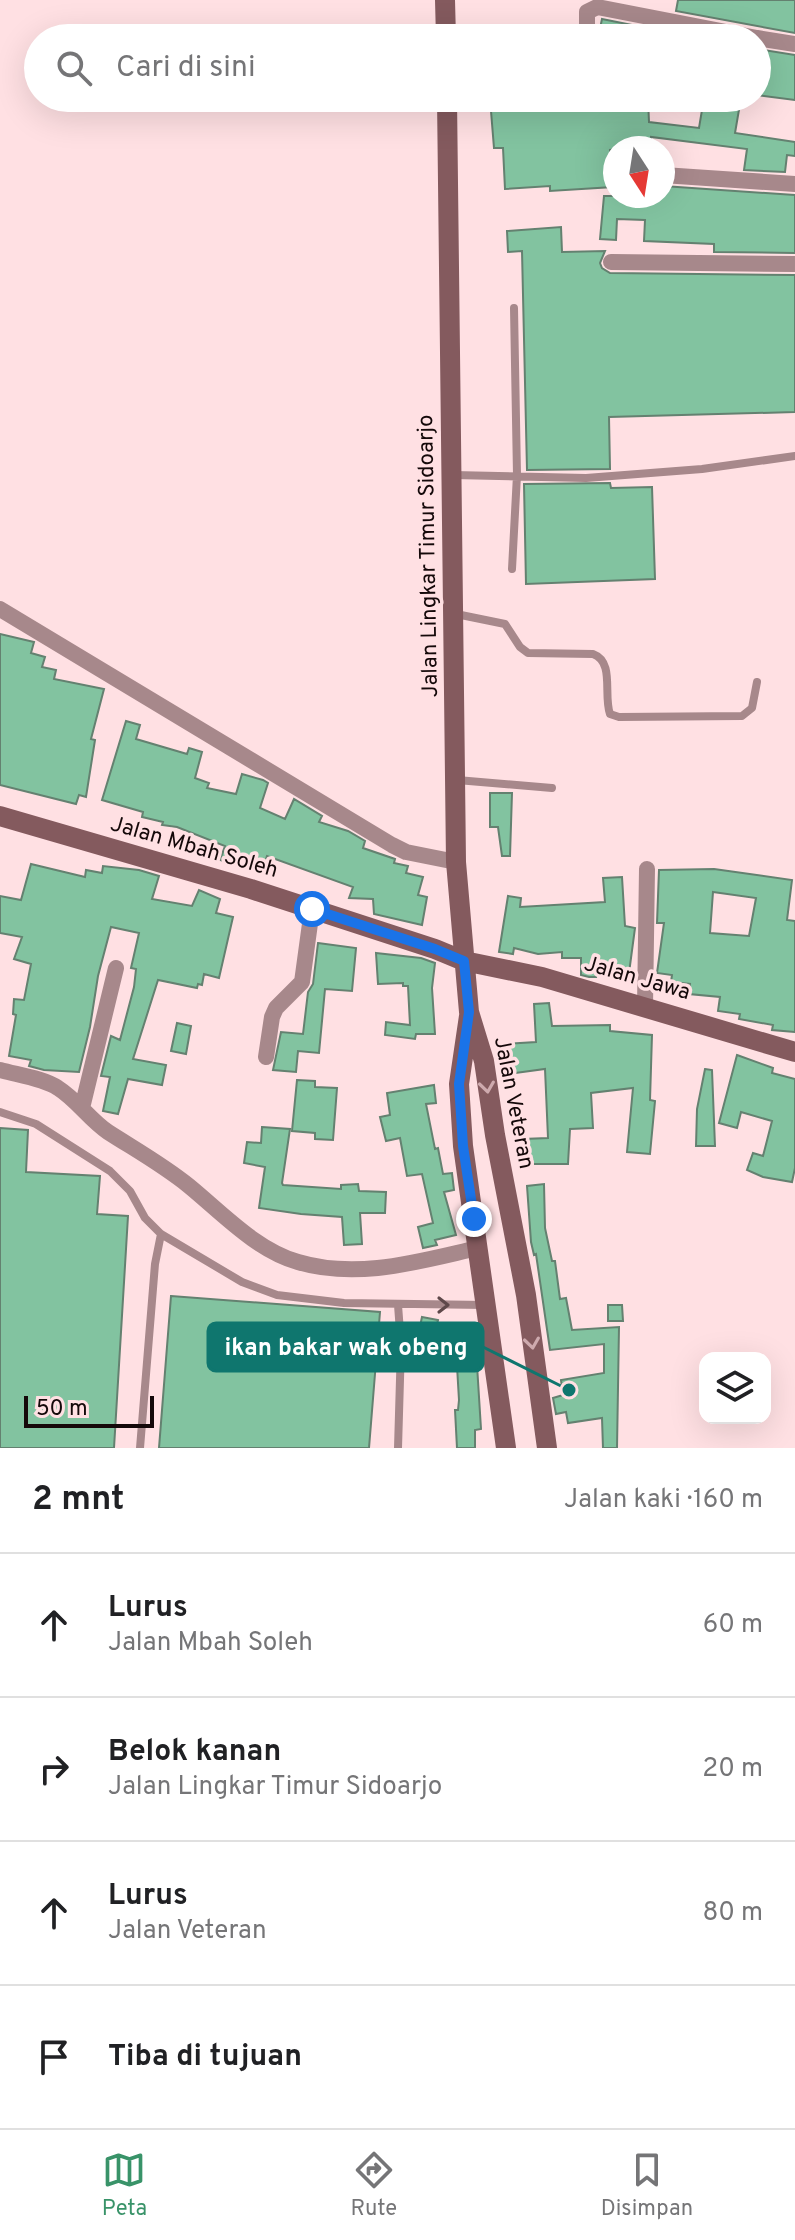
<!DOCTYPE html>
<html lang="id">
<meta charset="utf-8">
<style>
:root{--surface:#fff;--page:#f6f6f6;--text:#202124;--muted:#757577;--line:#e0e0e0;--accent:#399369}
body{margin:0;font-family:Overpass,sans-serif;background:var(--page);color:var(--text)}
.controls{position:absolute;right:24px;bottom:24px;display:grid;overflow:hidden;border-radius:16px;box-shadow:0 8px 32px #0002}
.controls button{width:72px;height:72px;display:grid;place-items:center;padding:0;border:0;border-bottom:2px solid var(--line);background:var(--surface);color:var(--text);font:40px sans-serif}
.compass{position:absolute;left:603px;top:136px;width:72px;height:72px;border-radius:50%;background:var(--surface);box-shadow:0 8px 32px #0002;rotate:168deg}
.scale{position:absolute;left:24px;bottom:20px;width:130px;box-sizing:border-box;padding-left:8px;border:4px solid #140809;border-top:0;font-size:22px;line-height:28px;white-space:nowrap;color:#140809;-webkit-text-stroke:6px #ffe0e3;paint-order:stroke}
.stop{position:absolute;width:24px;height:24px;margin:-18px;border:6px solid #1a73e8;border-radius:50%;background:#fff}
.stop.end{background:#1a73e8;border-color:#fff;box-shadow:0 2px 8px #0008}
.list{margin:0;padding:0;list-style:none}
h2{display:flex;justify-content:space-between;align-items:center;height:104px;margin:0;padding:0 32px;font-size:34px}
h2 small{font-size:26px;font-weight:400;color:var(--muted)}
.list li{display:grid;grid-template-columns:52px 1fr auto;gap:24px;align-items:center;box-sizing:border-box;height:144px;padding:0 32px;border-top:2px solid var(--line)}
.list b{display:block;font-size:30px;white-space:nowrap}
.list p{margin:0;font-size:26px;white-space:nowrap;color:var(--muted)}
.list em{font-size:26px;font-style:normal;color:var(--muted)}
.icon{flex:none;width:44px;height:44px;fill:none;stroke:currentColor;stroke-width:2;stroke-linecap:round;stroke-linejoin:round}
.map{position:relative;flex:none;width:795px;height:1448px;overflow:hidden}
.search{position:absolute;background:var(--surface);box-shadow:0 8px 32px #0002;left:24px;right:24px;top:24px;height:88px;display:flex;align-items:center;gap:20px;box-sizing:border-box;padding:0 28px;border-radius:44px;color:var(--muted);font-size:30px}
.sheet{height:680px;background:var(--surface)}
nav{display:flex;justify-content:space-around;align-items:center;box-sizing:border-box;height:112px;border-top:2px solid var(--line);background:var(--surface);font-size:22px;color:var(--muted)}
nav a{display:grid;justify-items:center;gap:4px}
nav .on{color:var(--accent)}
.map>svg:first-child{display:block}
.building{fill:#82c3a0;stroke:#648170;stroke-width:2;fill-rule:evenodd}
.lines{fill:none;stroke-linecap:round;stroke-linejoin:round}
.lane{stroke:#a7888b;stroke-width:8}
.street{stroke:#a7888b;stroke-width:16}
.secondary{stroke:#845a5e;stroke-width:20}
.oneway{stroke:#ceaaae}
.oneway2{stroke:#5e484a}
.route{stroke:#1a73e8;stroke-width:10}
.labels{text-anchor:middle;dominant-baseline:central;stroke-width:7;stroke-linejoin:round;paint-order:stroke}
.street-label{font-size:22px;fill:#140809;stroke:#ffe0e3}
.leader{fill:none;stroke:#0f766e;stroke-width:3}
.callout-dot{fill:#0f766e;stroke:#ffe0e3;stroke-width:3}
.callout{fill:#0f766e;stroke:#0f766e;stroke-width:3}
.callout-label{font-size:24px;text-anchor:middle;font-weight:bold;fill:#fff}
</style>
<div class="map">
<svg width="795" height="1448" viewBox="0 0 795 1448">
<rect width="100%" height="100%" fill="#ffe0e3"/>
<path class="building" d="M678 0H795V33L676 11Z
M602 19 682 35 681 38H598Z
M757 49 795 55V100L757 95Z
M513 98H648L649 122 699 128 704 98H741L735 133 795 142V156L787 155 785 172 744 170 747 149 651 137V146L610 150 613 187 550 191V186L505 189 503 148H494L491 111 514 109Z
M663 186 795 195V253L714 252V244L644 241 645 220 617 219 616 240 600 239 604 196H663Z
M561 227 562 252 605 251 600 263 602 268 610 273 795 275V412L609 417 610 469 527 470 522 251 508 252 507 231Z
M610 483 611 488 652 487 655 579 526 584 524 484Z
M0 634 34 642 31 653 45 657 42 667 56 670 54 679 104 689 91 739 95 740 86 797 79 795 76 804 0 785Z
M126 721 140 725 136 739 187 754 189 748 202 752 195 778 209 783 207 788 236 794 242 774 263 780 268 783 260 808 285 819 294 799 322 816 319 822 348 831 365 841 363 848 395 859 394 863 408 866 406 873 423 877 418 895 427 897 422 925 374 914 373 899 349 898 353 887 267 856 265 862 244 856 240 867 220 860 225 846 177 827 162 825 163 822 142 817 143 812 102 800Z
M490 793H512L510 856H502L498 827H490Z
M31 864 85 877 86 870 102 873 103 866 139 870 159 876 152 899 192 906 199 890 220 899 216 913 233 917 219 978 204 974 202 985 198 984 197 988 158 980 133 1059 166 1065 162 1085 128 1079 118 1114 103 1111 110 1077 101 1076 111 1036 120 1040 134 987 136 969 131 968 139 933 111 927 98 976 90 1027 79 1072 44 1070 29 1066 31 1060 9 1056 16 1015 13 1014 14 999 24 1000 31 964 14 959 22 937 0 933V896L21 900Z
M714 869 792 880 787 920 795 921V1032L772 1030 773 1025 739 1019 740 1014 718 1011 720 997 689 994 690 984 671 982 672 975 657 973 664 923H657L659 870ZM713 892 756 898 749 936 710 933Z
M622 877 625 926 635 928 629 973 595 968 596 977H589L581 975V958H562V952L538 954 514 948 513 954 499 952 508 896 521 898 520 907 605 902 603 878Z
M318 943 356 948 352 991 325 989 319 1053 298 1051 296 1072 273 1070 281 1032 303 1034 308 992 313 984Z
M376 953 421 958 435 963 432 988 435 1034H416L415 1039 385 1035 386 1022 410 1025 408 986H403V983L378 984Z
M549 1003 552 1026 610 1025V1031L652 1035 650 1100 655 1101 650 1154 627 1152 633 1088 591 1093 593 1128 570 1129 568 1164H529L528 1158H524L523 1139 548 1138 545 1069 508 1074 505 1044 536 1042 534 1004Z
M177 1023 191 1026 186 1054 171 1051Z
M737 1055 773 1068 772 1073 795 1079V1168L792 1182 763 1177 747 1170 753 1153 763 1156 772 1121 741 1112 737 1128 719 1123Z
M705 1069 712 1070 715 1146H696L697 1109Z
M297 1080 315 1081V1087L337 1088 333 1140 315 1139V1133L292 1131Z
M434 1085 436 1103 426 1104 435 1149 438 1148 443 1174 452 1173 454 1190 444 1192 456 1235 435 1240 437 1245 423 1248 418 1227 433 1223 422 1174 407 1176 400 1138 386 1141 380 1117 390 1115 387 1093Z
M262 1127 290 1129 282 1183 283 1185 341 1189V1185L358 1184 359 1191 386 1192 385 1213H360L362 1244 344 1245 342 1217 301 1214 259 1208 265 1167 244 1163 247 1142 261 1143Z
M0 1128 28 1130 26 1172 100 1176 97 1214 128 1216 114 1448H0Z
M544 1184 545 1228 552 1261H555L560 1299 566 1298 572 1330 619 1327 617 1448H603L602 1418 568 1423 566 1412 556 1414 553 1398 563 1395 561 1380 604 1373V1344L550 1350 536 1254 534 1255 531 1242 527 1186Z
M171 1296 380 1312 369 1448H159Z
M608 1305H622L623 1321H608Z
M422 1317 438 1320 435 1334 419 1331Z
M477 1365 481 1429 475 1430V1448H457L455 1410H458L459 1400 457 1366Z"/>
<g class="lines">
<path class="lane" d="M453 475 586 478 702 469 795 456
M512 569 517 475 514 308
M456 614 505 624 520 647 528 653 593 654C615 662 603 695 610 714L619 717 742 716 752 708 757 682
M457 780 552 788
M0 1112 36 1124 110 1171 130 1191 145 1218 161 1234 242 1282 277 1295 344 1303 485 1305
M398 1305 401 1345 398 1448
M401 1345 490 1337
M140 1448 155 1264 161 1234"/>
<path class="street" d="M587 38V12L597 7 757 38
M757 38 795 44
M663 175 795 184
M611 262 795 264
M0 609 392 845 406 852 456 862
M645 1006 647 869
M266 1057 272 1017 276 1008 302 982 312 909
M0 1070C18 1075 43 1078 58 1088 77 1100 90 1120 108 1132 136 1150 163 1165 189 1186 222 1213 256 1250 298 1262 358 1280 420 1261 478 1248
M82 1108 116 968"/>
<path class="secondary" d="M445 0 446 38
M447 98 456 862 469 1012 484 1061 495 1135 526 1295 547 1448
M0 816 251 889 435 949 464 961 542 977 795 1052
M469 1016 459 1084 463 1146 506 1448"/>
</g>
<defs><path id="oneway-chevron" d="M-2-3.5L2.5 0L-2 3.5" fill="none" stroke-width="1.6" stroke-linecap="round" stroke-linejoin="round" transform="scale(2)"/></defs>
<g class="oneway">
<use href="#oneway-chevron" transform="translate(487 1087) rotate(82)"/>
<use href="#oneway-chevron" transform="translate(532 1343) rotate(82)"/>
</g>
<use class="oneway2" href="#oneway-chevron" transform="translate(443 1305)"/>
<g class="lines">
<path class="route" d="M312 909 435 949 464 961 469 1012 459 1084 463 1146 474 1219"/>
</g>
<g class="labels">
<g class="street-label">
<text transform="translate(429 556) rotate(-91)">Jalan Lingkar Timur Sidoarjo</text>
<text transform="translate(194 848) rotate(16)">Jalan Mbah Soleh</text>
<text transform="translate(637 979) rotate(16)">Jalan Jawa</text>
<text transform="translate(513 1103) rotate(79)">Jalan Veteran</text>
</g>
</g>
<path class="leader" d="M569 1390L483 1347"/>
<circle class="callout-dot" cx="569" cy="1390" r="8"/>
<rect class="callout" x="208" y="1323" width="275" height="48" rx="8"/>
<g class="callout-label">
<text x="346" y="1355">ikan bakar wak obeng</text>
</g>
</svg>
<div class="controls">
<button><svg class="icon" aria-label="layers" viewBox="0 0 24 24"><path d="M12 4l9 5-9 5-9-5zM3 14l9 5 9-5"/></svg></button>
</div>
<svg class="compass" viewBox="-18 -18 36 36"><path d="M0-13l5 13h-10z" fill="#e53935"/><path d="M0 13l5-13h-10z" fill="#757577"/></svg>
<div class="scale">50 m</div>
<div class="stop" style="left:312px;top:909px"></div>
<div class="stop end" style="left:474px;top:1219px"></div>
<div class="search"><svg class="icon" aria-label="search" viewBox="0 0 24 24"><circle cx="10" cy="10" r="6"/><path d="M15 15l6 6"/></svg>Cari di sini</div>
</div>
<section class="sheet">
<h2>2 mnt<small>Jalan kaki · 160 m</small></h2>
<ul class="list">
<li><svg class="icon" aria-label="ahead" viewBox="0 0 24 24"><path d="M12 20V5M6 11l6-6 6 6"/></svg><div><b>Lurus</b><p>Jalan Mbah Soleh</p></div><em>60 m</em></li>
<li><svg class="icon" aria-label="right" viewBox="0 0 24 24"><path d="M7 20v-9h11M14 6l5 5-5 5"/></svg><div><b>Belok kanan</b><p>Jalan Lingkar Timur Sidoarjo</p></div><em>20 m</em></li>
<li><svg class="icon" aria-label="ahead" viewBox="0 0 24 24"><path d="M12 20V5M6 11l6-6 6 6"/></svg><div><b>Lurus</b><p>Jalan Veteran</p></div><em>80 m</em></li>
<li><svg class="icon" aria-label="arrive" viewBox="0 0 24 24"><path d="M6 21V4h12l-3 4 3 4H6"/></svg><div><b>Tiba di tujuan</b></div></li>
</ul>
</section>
<nav>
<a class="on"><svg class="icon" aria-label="map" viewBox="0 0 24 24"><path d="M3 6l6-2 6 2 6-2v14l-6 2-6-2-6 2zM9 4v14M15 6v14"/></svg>Peta</a>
<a><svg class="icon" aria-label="directions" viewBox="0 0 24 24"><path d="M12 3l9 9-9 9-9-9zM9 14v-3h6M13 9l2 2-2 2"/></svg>Rute</a>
<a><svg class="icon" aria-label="saved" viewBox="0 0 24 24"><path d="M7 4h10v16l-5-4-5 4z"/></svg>Disimpan</a>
</nav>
